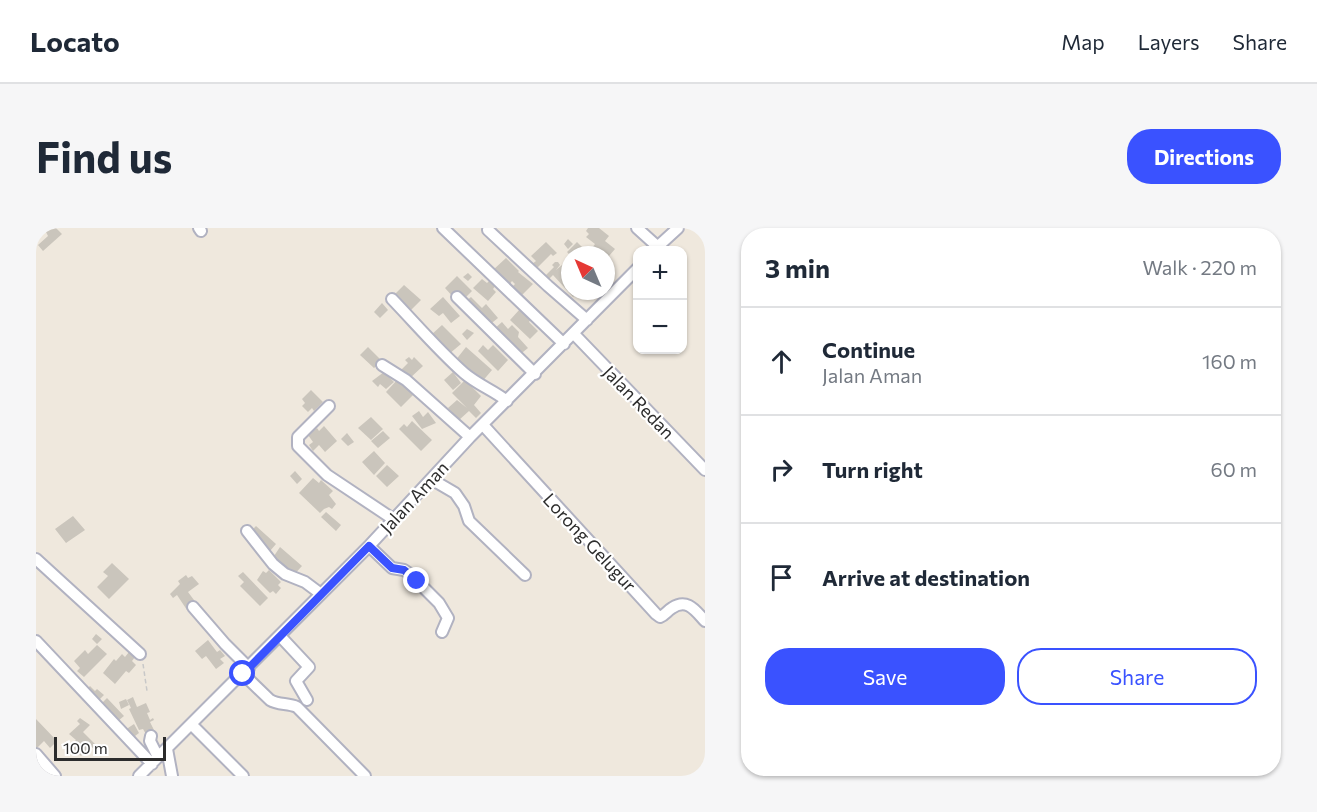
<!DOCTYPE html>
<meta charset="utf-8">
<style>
:root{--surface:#fff;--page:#f6f6f7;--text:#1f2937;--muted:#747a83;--line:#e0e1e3;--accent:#3a52ff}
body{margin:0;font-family:Commissioner,sans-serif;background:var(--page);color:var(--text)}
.controls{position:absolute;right:18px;top:18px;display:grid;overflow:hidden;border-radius:12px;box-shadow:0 2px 4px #0004}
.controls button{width:54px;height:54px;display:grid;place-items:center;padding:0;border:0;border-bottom:2px solid var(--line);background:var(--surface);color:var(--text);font:30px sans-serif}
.compass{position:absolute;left:525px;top:18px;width:54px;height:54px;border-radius:50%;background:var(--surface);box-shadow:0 2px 4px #0004;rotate:316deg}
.scale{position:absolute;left:18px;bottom:15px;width:112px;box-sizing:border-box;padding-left:6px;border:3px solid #2c2c2c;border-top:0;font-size:16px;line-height:21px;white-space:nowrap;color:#2c2c2c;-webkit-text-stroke:4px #fff;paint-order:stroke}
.stop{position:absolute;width:18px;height:18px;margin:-14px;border:4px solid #3a52ff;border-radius:50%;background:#fff}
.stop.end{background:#3a52ff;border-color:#fff;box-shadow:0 2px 6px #0008}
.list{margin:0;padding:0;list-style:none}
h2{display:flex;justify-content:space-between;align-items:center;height:78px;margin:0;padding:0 24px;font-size:26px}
h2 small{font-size:20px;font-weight:400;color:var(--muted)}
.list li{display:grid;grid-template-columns:39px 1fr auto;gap:18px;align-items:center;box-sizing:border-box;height:108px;padding:0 24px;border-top:2px solid var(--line)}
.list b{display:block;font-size:22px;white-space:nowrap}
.list p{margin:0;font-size:20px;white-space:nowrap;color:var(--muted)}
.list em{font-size:20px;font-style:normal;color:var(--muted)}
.actions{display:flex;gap:12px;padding:18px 24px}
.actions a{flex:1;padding:14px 0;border:2px solid var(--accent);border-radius:24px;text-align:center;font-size:21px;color:var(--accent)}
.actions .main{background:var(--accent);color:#fff}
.icon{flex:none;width:33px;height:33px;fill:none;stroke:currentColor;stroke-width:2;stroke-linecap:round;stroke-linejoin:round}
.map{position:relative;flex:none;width:669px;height:548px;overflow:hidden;border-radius:24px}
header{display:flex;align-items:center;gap:36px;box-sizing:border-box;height:84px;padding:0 30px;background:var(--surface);border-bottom:2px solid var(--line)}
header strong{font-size:28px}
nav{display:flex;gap:33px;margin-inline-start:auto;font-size:21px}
.intro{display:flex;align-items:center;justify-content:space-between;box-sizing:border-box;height:144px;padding:0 36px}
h1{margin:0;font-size:42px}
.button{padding:15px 27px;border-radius:24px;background:var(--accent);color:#fff;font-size:21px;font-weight:700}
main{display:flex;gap:36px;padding:0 36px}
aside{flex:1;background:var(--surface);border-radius:24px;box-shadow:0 2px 4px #0004}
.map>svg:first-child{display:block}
.building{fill:#cac5bc}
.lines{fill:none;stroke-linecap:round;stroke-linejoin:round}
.minor-casing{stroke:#b1b2c1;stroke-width:14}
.path{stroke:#c8c8c8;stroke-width:1.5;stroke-dasharray:4.5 3;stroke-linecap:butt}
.minor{stroke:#fff;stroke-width:10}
.route{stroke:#3a52ff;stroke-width:8}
.labels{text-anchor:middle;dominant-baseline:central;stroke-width:4.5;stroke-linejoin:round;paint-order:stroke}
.street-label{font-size:18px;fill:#2c2c2c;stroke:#fff}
</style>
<header>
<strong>Locato</strong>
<nav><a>Map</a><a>Layers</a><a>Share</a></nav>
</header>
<div class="intro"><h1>Find us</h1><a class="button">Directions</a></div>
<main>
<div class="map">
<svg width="669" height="548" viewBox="0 0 669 548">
<rect width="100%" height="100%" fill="#efe8dd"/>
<path class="building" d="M8 0H20L26 6 7 23 2 17 12 8Z
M552 0H563L573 8 569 13 579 21 573 28 569 25 565 27 556 20 559 16 550 9 553 6 550 3Z
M532 11 537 16 532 21 528 16Z
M510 14 521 25 517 28 515 26 500 41 496 36 500 33 495 28Z
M541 14 554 27H534L531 24Z
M470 30 483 43 482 44 497 56 485 68 476 59 479 56 476 53 473 57 457 42Z
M519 34H522L524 37 520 42 526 37 534 46V63H543L537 69 517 47 511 53 508 49 518 39 516 37Z
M432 45 436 49 432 53 427 49Z
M421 48 436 63 426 73 418 70 409 60Z
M446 51 451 55 454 52 460 57 457 61 460 64 452 73 437 60Z
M368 57 385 72 374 83 357 68Z
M407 69 424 88 415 95 407 85 403 88 394 81Z
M435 69 446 80 450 76 462 90 452 98 430 73Z
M346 75 352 82 344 90 338 84Z
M484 81 495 91 493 94 502 103 494 111 474 92Z
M466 94 472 101 476 97 483 104 482 109 492 120 482 128 457 102Z
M406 97 425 116 413 126 395 107Z
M431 101 438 105 431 112 426 106Z
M447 117 452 122 457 117 472 132 462 143 442 123Z
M332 119 346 133 338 140 324 127Z
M430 119 456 142 445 155 419 133Z
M373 129 376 132 378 129 387 138 373 151 365 142 372 135 369 132Z
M348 144 358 154 350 161 344 156 342 159 336 153Z
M417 144 425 155 417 162 408 152Z
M361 152 378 166 365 179 350 164Z
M429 152 445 168 438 177 445 185 440 190 433 183 423 192 412 180 421 172 431 180 416 165Z
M275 162 287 174 278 183 276 180 272 184 266 178 269 175 266 171Z
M383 183 387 189 392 184 400 195 386 201 376 188Z
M335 189 347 201 335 212 322 200Z
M376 193 396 212 385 223 363 201 368 196 371 199Z
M288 198 301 213 289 224 283 217 277 223 273 217 277 214 272 207 281 200 283 203Z
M347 203 354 210 342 220 335 213Z
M311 205 318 214 312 218 305 211Z
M338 223 349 235 338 247 326 234Z
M351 237 363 248 351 259 340 248Z
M259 243 266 251 261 256 254 248Z
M277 250 283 255 285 252 297 263 293 267 300 276 296 281 293 279 288 281 284 285 263 265Z
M290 284 305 297 300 303 285 289Z
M37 288 49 302 30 315 19 301Z
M220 298 240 316 234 323 214 304Z
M244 319 266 338 256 349 236 331Z
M76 335 93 351 73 371 61 359 72 348 67 344Z
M233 342 245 354 242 357 245 360 240 366 237 363 234 365 221 352 227 343 230 345Z
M207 344 232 370 224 378 204 358 208 354 202 348Z
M150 347 152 350 156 348 163 356 152 364 161 376 151 382 141 367 137 370 134 366 144 356 142 353Z
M60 406 66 411 61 416 56 411Z
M172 412 181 424 184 422 189 428 184 431 188 435 180 441 170 428 166 431 159 423Z
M61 417 71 426 48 449 41 443 44 440 38 433 49 422 52 426Z
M93 424 99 429 96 433 100 437 93 445 90 443 79 456 67 445 78 431 80 433 86 426 89 429Z
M54 458 59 463 61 461 68 467 60 475 48 464Z
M97 469 101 479 110 475 114 484 111 485 114 492 117 490 118 492 114 494 119 504 111 508 107 501 103 502 93 481 95 480 91 472Z
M71 470 88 488 82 493 63 478Z
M90 471 93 477 85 481 83 474Z
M44 490 54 497 47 504 60 517 57 520 54 518 45 528 37 520 41 517 38 514 40 512 33 506 44 496 41 493Z
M0 491 21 513 14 520 8 513 0 521Z
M98 496 103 505 99 508 101 511 96 514 89 502Z"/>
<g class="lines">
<defs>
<path id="minor" d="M163 0 165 3
M407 0 528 116
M601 0 622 19
M452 2 512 58 551 92
M618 22 642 0
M421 69 499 146
M356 71C380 96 403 123 428 145 442 157 457 162 471 173
M538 106 669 242
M346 137 370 152 434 209
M293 178 262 209V218L291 247 357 291
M447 197 620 386 624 389C629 387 631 383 636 380 651 370 659 382 669 393
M395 251 419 265 428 278 433 293 489 347
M211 303 237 336 249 346 269 354 285 366
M333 318 356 340 368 342 374 346 403 375 412 390 406 404
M0 331 104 426
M157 379 189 416 213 440
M244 408 273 439 260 453 271 472
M0 413 116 536
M207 446 234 472C242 477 252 475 261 479L329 548
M156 497 207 548
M115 508 114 513 122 529
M131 521 136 548
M0 526 19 548
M103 548 333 318 434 209 602 40"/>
</defs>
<use href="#minor" class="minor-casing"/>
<path class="path" d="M107 436 111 463"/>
<use href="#minor" class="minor"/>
</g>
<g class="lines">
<path class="route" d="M207 446 333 318 356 340 368 342 381 353"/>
</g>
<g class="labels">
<g class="street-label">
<text transform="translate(603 174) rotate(46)">Jalan Redan</text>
<text transform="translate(378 269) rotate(-47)">Jalan Aman</text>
<text transform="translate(554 314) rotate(47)">Lorong Gelugur</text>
</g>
</g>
</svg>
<div class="controls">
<button>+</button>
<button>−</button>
</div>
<svg class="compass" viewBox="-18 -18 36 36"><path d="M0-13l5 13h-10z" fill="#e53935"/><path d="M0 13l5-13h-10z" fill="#747a83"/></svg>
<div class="scale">100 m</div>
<div class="stop" style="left:207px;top:446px"></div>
<div class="stop end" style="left:381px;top:353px"></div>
</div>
<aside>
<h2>3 min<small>Walk · 220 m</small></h2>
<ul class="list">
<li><svg class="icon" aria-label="ahead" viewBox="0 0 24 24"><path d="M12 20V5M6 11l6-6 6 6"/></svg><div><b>Continue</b><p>Jalan Aman</p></div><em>160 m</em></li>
<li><svg class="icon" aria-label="right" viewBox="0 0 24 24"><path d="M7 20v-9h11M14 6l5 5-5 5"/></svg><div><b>Turn right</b></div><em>60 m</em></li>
<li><svg class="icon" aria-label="arrive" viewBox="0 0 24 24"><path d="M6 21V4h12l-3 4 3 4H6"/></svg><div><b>Arrive at destination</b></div></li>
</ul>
<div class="actions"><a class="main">Save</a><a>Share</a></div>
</aside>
</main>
